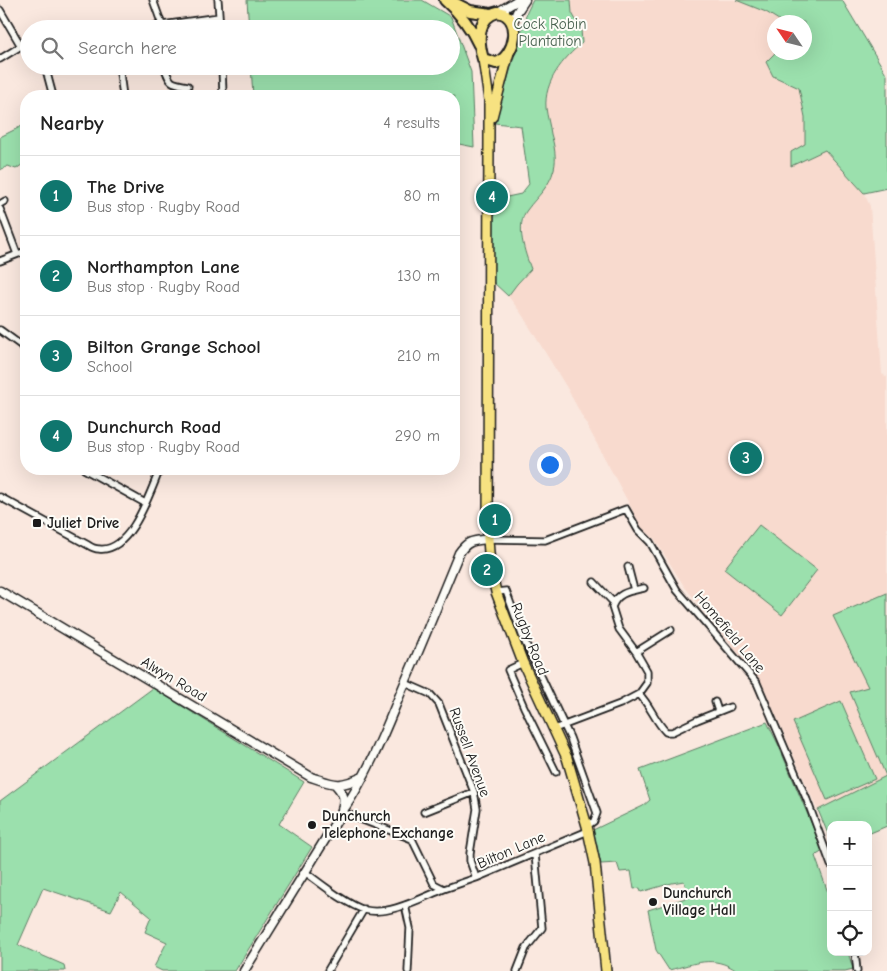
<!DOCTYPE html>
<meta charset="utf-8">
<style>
:root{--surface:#fff;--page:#f2f2f2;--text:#222;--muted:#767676;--line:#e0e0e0;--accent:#0f766e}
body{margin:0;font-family:"Comic Neue",sans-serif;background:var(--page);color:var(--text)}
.controls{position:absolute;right:15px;bottom:15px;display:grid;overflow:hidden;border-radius:10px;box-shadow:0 5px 20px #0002}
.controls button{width:45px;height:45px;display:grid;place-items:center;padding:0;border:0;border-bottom:1px solid var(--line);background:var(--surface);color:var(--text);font:25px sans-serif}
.compass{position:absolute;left:767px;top:15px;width:45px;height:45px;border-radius:50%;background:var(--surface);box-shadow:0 5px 20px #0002;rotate:305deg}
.you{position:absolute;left:549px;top:464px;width:18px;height:18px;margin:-12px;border:4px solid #fff;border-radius:50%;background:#1a73e8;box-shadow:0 0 0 8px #1a73e833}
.badge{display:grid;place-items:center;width:32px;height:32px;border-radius:50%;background:var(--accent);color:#fff;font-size:16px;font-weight:700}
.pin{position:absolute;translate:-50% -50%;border:2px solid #fff;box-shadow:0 1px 5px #0006}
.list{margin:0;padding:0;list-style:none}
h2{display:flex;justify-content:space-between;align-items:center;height:65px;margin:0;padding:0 20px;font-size:21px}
h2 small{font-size:16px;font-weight:400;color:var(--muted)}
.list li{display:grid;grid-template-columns:32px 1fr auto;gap:15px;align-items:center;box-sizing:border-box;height:80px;padding:0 20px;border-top:1px solid var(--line)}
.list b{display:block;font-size:19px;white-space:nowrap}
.list p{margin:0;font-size:16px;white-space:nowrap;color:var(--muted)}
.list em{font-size:16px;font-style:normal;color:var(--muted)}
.icon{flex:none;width:28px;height:28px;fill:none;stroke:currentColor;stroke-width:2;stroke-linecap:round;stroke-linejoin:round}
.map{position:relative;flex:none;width:887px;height:971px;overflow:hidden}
.search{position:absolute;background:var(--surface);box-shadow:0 5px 20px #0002;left:20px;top:20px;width:440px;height:55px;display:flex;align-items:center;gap:12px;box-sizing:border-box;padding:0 18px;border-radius:28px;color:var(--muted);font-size:19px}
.panel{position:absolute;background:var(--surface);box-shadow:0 5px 20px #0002;left:20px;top:90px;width:440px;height:385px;border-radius:20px}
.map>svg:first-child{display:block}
.built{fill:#f8dace}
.green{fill:#9be0ad;stroke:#5c7e64}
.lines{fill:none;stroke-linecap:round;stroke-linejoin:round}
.street-casing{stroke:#1c1c1c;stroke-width:9}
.secondary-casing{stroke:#1c1c1c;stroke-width:11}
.primary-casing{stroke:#1c1c1c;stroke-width:12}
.highway-casing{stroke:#1c1c1c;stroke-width:14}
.street{stroke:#fdfcf7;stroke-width:5.5}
.secondary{stroke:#fdfcf7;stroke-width:8}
.primary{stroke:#f7e281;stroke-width:9}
.highway{stroke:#f7e281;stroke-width:10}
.poi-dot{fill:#1c1c1c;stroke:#fdfcf7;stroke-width:2}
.labels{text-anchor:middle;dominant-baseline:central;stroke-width:4;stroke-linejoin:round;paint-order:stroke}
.park-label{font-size:15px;fill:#48614f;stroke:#fdfcf7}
.poi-label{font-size:15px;font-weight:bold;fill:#1c1c1c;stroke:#fdfcf7;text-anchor:start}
.street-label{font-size:15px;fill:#1c1c1c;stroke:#fdfcf7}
</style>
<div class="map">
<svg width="887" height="971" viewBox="0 0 887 971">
<rect width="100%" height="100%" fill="#fae8df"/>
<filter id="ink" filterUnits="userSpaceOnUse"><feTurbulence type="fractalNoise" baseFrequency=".02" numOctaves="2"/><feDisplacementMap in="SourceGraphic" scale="10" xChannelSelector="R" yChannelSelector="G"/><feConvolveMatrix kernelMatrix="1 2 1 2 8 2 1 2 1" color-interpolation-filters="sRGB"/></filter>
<g filter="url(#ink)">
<path class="built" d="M571 0H736L766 12 782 22H774L775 53 766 62 773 76 799 88 805 117V145L792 166 825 149 864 193 870 206 882 374 887 377V826L868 834V825H831V841L761 681 684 586 654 538 642 528 567 388 521 313 508 296 517 284 531 269 524 248 522 228 525 211 538 198 553 144 546 107 548 85 565 58 582 43 581 29 572 13Z"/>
<path class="green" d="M247 0H422L451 17 471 72 474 147 454 143V96H253L251 66H451V29H249Z
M533 0H571L572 13 581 29 582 43C563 59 544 81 546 108 547 116 550 126 551 134 554 144 557 158 554 169 549 188 538 195 527 210 515 225 525 253 531 269L517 284 508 296 493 282V200L521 194 529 184 521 126 495 123 527 12Z
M736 0H842L887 75V188L864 193 825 150 791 166V152L805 144V117L799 88 773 76 766 62 775 53 796 54V53L804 52V22H782L766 12Z
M24 125 26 162 16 169 8 166 0 170V137Z
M759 525 817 570 782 615 724 569Z
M887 593V826L868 834V825H831V841L818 810 886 776 850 692 868 687 833 616Z
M153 688 304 782 279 824 312 847 235 971H162L154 967 167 942 145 932 151 917 121 892 111 911 43 888 18 945 64 965 65 971H0V801Z
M841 701 875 779 827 800 793 722Z
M767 722 778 744 823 851 815 856 831 901V952H848L853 969 845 971H737C713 954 695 964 669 970L656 950 648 910 689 897 684 881 672 883 641 892 640 888 634 889 631 871 620 872 617 863 601 864 593 830 643 806 650 800 640 770Z"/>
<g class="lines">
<defs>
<path id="street" d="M153 0 162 25
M218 0 220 29
M0 10 21 46
M134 29 219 17
M0 59 21 46 29 44
M45 66 53 96
M119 66 123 96
M164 66C170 83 170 83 188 86
M222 66 223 96
M0 204 5 201
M0 209 17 254
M0 261 26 251
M0 330 26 349
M84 469 145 503
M0 497 88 545C91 547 95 549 99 549 131 553 150 492 160 469
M488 539 545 540 626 509 638 530 650 542 677 590 757 683 807 800 831 865
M628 567 634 590
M594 582 613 602
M496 592 506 591 524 640 570 738 597 813 594 821 587 826
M636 652 671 630
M523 663 508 670 524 707 556 772
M405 683 430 694 439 704 474 792 477 809 470 853V861L476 878
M639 694C650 705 655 721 666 732H672L697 720 730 707
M715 702 718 711
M554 729 620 704 639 694 647 683V671L636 652 619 629 612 607C617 592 631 591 644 588
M342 812 412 839 434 884 444 889 476 878 588 831
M424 812 474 792
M305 872C320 883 347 905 365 910 389 916 421 898 444 889
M405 905 410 928 408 971
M855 952 857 971
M328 970 364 909
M517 971 526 948 542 928 535 854"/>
<path id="secondary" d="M498 12 518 0
M513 22 517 12 525 0
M0 591 311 777C336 785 337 788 363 777
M336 785C344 794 345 798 342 810
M244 971 342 812C369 773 386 728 404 685 423 641 441 597 459 553 468 540 473 541 488 539"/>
<path id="primary" d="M483 59 489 100V126L488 539 490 566 496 592 523 663 567 758 587 826 595 863 606 971
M492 117 509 52"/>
<path id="highway" d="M445 0C460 13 471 27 479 45
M452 2 470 11 491 14
M498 12C524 17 515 57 496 63L483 59C478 42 476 17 498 12Z"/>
</defs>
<use href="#street" class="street-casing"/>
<use href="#secondary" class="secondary-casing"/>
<use href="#primary" class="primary-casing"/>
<use href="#highway" class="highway-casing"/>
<use href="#street" class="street"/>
<use href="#secondary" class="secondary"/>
<use href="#primary" class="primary"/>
<use href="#highway" class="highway"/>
</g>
</g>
<g class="poi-dot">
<rect x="32" y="518" width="10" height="10" rx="2.5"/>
<circle cx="312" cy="825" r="5"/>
<circle cx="653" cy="902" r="5"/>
</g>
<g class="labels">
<g class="park-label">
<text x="550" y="24">Cock Robin<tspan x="550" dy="17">Plantation</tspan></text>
</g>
<g class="poi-label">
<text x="47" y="523">Juliet Drive</text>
<text x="322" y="816">Dunchurch<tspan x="322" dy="17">Telephone Exchange</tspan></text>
<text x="663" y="893">Dunchurch<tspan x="663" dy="17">Village Hall</tspan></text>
</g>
<g class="street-label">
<text transform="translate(730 632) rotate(50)">Homefield Lane</text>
<text transform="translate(530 639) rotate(68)">Rugby Road</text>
<text transform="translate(174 679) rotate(31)">Alwyn Road</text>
<text transform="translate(470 752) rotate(70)">Russell Avenue</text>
<text transform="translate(511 850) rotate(-23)">Bilton Lane</text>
</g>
</g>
</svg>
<div class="controls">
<button>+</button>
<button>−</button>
<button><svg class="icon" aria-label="locate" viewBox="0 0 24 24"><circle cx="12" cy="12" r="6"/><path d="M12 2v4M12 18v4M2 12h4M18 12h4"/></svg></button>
</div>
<svg class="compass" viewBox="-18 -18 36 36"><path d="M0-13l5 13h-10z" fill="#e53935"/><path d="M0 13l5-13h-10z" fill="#767676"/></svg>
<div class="you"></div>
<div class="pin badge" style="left:495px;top:520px">1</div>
<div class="pin badge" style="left:487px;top:570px">2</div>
<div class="pin badge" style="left:746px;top:458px">3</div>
<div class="pin badge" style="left:492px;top:197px">4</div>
<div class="search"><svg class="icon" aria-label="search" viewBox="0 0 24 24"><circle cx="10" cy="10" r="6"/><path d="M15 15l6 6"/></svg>Search here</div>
<section class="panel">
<h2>Nearby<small>4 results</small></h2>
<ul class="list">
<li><span class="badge">1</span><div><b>The Drive</b><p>Bus stop · Rugby Road</p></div><em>80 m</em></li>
<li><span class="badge">2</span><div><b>Northampton Lane</b><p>Bus stop · Rugby Road</p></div><em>130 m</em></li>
<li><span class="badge">3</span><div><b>Bilton Grange School</b><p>School</p></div><em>210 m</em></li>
<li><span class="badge">4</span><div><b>Dunchurch Road</b><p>Bus stop · Rugby Road</p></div><em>290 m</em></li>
</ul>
</section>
</div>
